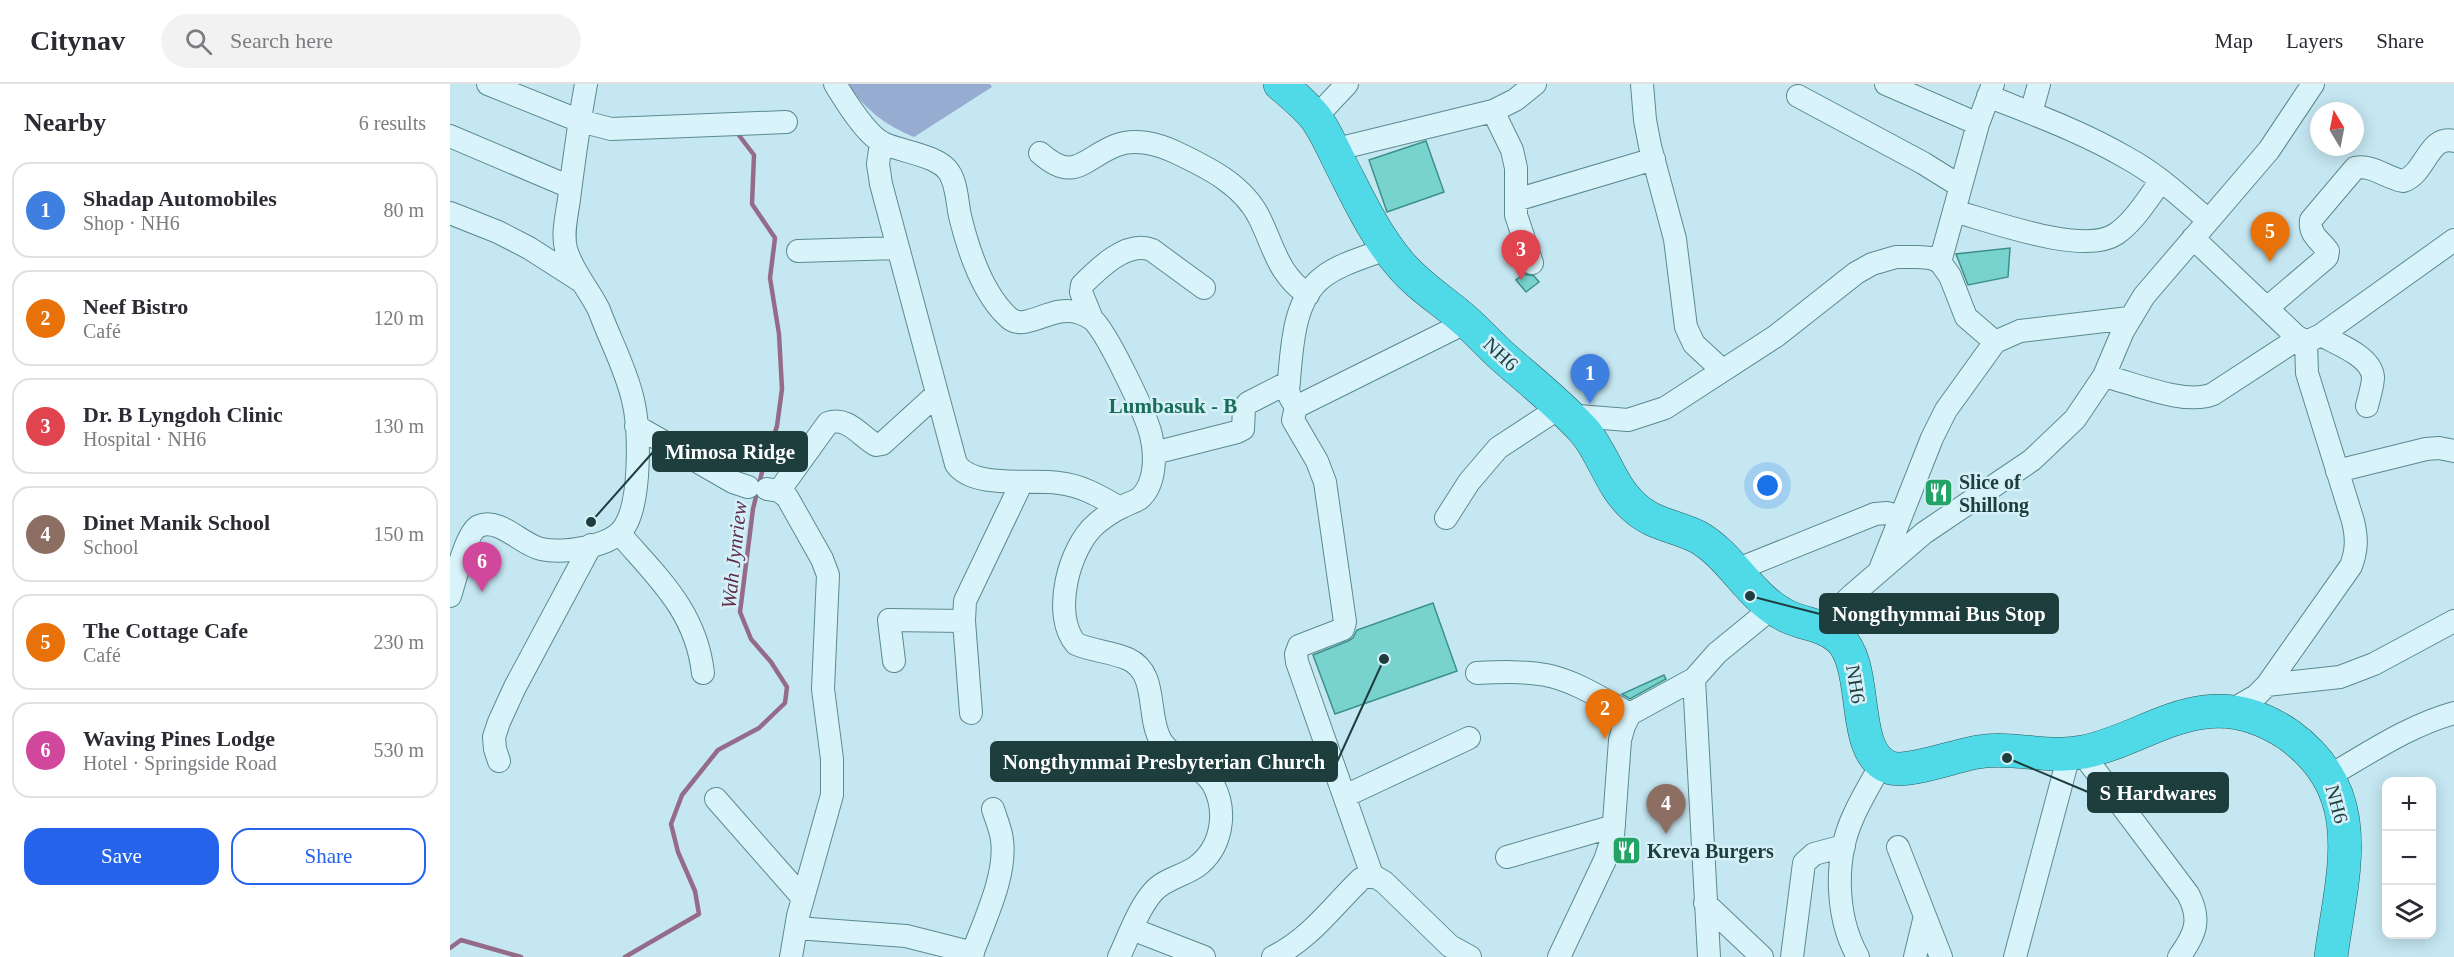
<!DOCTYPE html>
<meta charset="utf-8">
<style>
:root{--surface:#fff;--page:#f2f2f3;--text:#2b2b33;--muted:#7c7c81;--line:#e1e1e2;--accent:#2563eb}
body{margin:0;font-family:Georgia,serif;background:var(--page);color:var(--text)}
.controls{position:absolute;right:18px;bottom:18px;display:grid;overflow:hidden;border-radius:12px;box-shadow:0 3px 15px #0003}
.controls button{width:54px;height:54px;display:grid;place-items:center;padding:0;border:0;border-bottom:2px solid var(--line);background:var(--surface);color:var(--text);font:30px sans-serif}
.compass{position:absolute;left:1860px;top:18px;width:54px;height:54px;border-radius:50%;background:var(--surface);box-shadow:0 3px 15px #0003;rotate:350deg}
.you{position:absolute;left:1318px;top:402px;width:21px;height:21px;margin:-15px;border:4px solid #fff;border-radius:50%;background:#1a73e8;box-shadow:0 0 0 9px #1a73e833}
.badge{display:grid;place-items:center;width:39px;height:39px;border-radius:50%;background:var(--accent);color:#fff;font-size:20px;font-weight:700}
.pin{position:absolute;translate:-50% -50px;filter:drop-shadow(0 2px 3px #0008)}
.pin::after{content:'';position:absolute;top:32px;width:21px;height:18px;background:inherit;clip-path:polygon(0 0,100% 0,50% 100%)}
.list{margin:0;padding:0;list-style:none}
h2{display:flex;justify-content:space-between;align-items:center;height:78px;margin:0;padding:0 24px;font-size:26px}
h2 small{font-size:20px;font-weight:400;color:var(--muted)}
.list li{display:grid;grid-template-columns:39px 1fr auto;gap:18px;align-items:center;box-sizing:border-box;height:96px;margin:0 12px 12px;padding:0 12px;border:2px solid var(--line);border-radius:18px}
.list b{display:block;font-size:22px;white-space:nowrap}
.list p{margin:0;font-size:20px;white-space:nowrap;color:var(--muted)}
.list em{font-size:20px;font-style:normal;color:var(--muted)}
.actions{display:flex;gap:12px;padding:18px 24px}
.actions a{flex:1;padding:14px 0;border:2px solid var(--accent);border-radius:18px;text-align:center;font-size:21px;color:var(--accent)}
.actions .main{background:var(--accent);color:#fff}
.icon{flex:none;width:33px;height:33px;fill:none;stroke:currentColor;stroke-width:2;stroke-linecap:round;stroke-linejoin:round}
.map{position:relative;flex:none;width:2004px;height:873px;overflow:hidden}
header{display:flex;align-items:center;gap:36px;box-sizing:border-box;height:84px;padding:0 30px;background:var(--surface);border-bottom:2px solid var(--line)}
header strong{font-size:28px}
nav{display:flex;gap:33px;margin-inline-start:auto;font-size:21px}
.search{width:420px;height:54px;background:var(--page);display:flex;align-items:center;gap:15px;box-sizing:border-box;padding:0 21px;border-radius:33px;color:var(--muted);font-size:22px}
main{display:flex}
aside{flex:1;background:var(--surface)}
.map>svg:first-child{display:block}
.green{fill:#97acd1}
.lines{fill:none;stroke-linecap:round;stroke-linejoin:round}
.stream{stroke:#946c89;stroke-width:4.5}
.building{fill:#78d3ce;stroke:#3d908a;stroke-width:1.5}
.minor-casing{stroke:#598b8f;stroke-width:24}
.highway-casing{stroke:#2d5c5c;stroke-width:34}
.minor{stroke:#d9f3fb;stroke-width:22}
.highway{stroke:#50d9e7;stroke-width:33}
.labels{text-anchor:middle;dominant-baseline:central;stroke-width:5;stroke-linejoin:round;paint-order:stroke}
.street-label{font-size:20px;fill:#1e3d3d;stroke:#d5f0f8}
.poi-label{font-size:20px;font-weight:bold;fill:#1e3d3d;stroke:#d5f0f8;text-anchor:start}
.neighbourhood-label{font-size:21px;font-weight:bold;fill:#1a6e58;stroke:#d5f0f8}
.water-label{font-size:21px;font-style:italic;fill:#5e2c47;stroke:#d5f0f8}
.leader{fill:none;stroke:#1e3d3d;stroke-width:2}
.callout-dot{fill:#1e3d3d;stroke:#d5f0f8;stroke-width:2}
.callout{fill:#1e3d3d;stroke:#1e3d3d;stroke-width:2}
.callout-label{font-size:21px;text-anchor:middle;font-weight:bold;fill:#fff}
</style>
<header>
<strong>Citynav</strong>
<div class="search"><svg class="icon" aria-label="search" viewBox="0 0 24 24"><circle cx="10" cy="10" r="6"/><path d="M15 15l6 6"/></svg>Search here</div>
<nav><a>Map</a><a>Layers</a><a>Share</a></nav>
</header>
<main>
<aside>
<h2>Nearby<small>6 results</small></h2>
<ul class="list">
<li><span class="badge" style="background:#3f7fe0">1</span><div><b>Shadap Automobiles</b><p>Shop · NH6</p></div><em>80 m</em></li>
<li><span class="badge" style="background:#e8710a">2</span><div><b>Neef Bistro</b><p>Café</p></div><em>120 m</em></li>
<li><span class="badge" style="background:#e0444e">3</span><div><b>Dr. B Lyngdoh Clinic</b><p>Hospital · NH6</p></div><em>130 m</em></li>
<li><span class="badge" style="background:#8d6e63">4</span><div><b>Dinet Manik School</b><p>School</p></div><em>150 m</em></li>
<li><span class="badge" style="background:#e8710a">5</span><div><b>The Cottage Cafe</b><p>Café</p></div><em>230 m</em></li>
<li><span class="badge" style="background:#d1479c">6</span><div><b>Waving Pines Lodge</b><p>Hotel · Springside Road</p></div><em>530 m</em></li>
</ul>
<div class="actions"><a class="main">Save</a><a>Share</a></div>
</aside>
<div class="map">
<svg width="2004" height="873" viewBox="0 0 2004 873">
<rect width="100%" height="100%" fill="#c5e7f2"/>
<path class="green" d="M398 0H540L542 3 464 53C436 42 414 25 398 0Z"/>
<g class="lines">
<path class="stream" d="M0 864 11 856 71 873
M175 873 249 830 245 807 228 768 221 740 232 711 268 666 309 644 335 619 337 603 321 578 301 555 290 528 303 425 312 388 327 342 332 305 329 250 320 194 325 154 302 120 304 71 288 50"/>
</g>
<path class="building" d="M976 57 994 108 937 128 919 76Z
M1560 164 1558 193 1518 201 1506 170Z
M1074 190 1084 192 1089 198 1076 208 1066 196Z
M983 519 1007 587 885 630 863 571 898 557 903 554 907 546Z
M1214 591 1216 595 1180 615 1172 610Z"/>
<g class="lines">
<defs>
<path id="minor" d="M38 0 130 37 161 45 336 38
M385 0C395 16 416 51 433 59 451 68 488 71 499 88 507 100 507 118 510 132 518 165 532 209 558 233 575 250 601 219 630 229 633 230 639 233 642 235 657 248 696 330 701 351 706 371 706 401 689 415 684 418 677 420 672 423 663 427 653 434 646 440 619 463 601 531 626 560 643 567 662 568 678 575 709 589 696 632 711 657 724 677 751 680 763 700 778 728 772 764 746 783 733 792 714 795 703 808 688 825 679 852 669 873
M1192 0 1195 36 1200 62 1225 155 1236 243 1244 260 1272 286
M1436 0 1528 40
M1348 12 1473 79 1510 102
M1538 12C1585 31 1633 48 1677 74 1707 90 1732 114 1758 136
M1043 27 1062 66 1066 84V131L1082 179
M1581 29 1589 0
M865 34 897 0
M0 52 120 103
M431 58 428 80 431 100 506 380C523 405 581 395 609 399 631 401 651 413 670 424
M883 66 1043 27 1065 16 1085 0
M590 69C625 100 633 74 667 61 685 54 708 60 725 68 757 83 794 101 810 135 825 166 828 190 858 211
M1066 116 1204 75
M1504 127C1541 137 1634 172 1666 150 1685 137 1698 114 1711 97
M0 129 48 148 79 164 129 196
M1743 154 1846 252 1856 258 1871 251 2004 156
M348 167 448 164
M1490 178 1528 40 1543 0
M1817 224 1877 173 1878 167C1870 156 1859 151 1861 136L1905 84C1922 80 1936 94 1953 97 1976 90 1978 50 2004 57
M642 235 631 208 632 201C649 184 677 156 702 166L754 204
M1871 251C1887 260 1921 272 1923 293 1923 302 1919 313 1917 322
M1654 292C1683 299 1736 322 1763 310L1849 254
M846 323 840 313 838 306C842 270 841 217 873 193 891 179 917 173 938 164
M1116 331 1178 336 1215 324 1326 252 1406 189 1422 180 1446 173H1468L1481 174 1490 178 1500 192 1516 233 1545 258
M186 342 283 398 298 403
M704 369 787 348 793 345 794 324 798 319 839 298
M1887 387 1976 365 1989 364 2004 367
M317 405 329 407 337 413 372 475 378 491 373 605 382 675V711L348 832 341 873
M329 407 378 339C398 332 410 352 426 361L432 360 487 310
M996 434 1019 398 1048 364 1109 324
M169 449C208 494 246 527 253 589
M1431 483 1482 354 1496 326 1545 258 1570 247 1679 234
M1286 486 1425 430 1437 429 1450 433
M0 512C5 497 16 448 29 442 49 433 72 461 91 465 113 470 163 463 175 442 191 416 190 345 183 316 176 285 160 256 149 226 139 205 123 189 116 165 112 149 117 131 119 115 124 76 129 38 136 0
M1370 542 1402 511 1474 449 1582 376 1625 335 1654 292 1673 247 1694 212 1819 66 1863 0
M444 577 439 536 514 537
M1027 589C1050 588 1073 587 1096 591 1126 597 1154 616 1180 630
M1244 595 1259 873
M1817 601 1890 593 1924 580 2004 537
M1778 628 1806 612 1817 601 1901 482C1907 466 1907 454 1903 437L1857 289 1856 258
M521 629 514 537 515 517 572 398
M1632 669 1738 810C1752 836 1745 851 1729 873
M49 677 45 665 44 653 49 638 65 603 141 461
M1879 692C1919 669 1960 641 2004 629
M895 712 1019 654
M266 715 353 814
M1448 763 1491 873
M1057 773 1164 742
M922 791 847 578 846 570 849 562 893 545 895 538 875 398 867 377 843 336 846 323 1017 238
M1255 819 1312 873
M346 844 456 852 523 869
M682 845 754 873
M521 873C533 839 557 792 552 756 551 746 546 735 543 725
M823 873C860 855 882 823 911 795L922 791 934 798 1000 862 1020 873
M1109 873 1155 776 1163 752 1170 656 1174 642 1180 630 1244 595 1267 569 1322 524
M1342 873 1354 779 1364 770 1394 762
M1408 873C1385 832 1384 773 1404 731 1412 713 1423 696 1432 678
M1465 873 1475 832
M1565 873 1619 671"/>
<path id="highway" d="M830 0C842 10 855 21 865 33 876 48 884 67 892 83 909 116 925 151 950 180 969 203 995 218 1017 238 1029 249 1040 261 1052 272 1079 296 1110 320 1135 348 1154 371 1160 401 1183 422 1201 440 1226 442 1248 453 1281 472 1298 510 1331 529 1350 541 1372 539 1389 554 1421 583 1398 671 1441 684 1460 689 1507 671 1528 668 1563 662 1598 675 1633 668 1675 660 1713 633 1755 628 1786 624 1814 634 1839 651 1920 710 1892 789 1881 873"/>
</defs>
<use href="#minor" class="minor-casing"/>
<use href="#highway" class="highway-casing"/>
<use href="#minor" class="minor"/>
<use href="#highway" class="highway"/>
</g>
<defs>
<symbol id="restaurant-square" viewBox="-11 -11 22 22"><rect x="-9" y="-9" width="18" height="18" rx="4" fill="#24a366" stroke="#d5f0f8"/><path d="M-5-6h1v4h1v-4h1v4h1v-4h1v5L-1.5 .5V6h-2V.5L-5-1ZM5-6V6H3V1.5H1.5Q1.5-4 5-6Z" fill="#fff"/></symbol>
</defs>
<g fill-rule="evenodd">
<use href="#restaurant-square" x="1472" y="392" width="33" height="33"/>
<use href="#restaurant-square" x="1160" y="750" width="33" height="33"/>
</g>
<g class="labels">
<g class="street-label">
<text transform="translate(1051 270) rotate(43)">NH6</text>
<text transform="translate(1406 600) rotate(81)">NH6</text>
<text transform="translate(1887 720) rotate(75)">NH6</text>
</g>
<g class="poi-label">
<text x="1509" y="398">Slice of<tspan x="1509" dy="23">Shillong</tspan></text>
<text x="1197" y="767">Kreva Burgers</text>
</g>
<g class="neighbourhood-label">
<text x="723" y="322">Lumbasuk - B</text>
</g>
<g class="water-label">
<text transform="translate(284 471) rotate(-84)">Wah Jynriew</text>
</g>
</g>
<path class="leader" d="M141 438L203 368M1300 512L1370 530M934 575L887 678M1557 674L1638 708"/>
<g class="callout-dot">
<circle cx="141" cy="438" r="6"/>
<circle cx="1300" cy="512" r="6"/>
<circle cx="934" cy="575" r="6"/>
<circle cx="1557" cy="674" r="6"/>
</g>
<g class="callout">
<rect x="203" y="348" width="154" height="39" rx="6"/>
<rect x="1370" y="510" width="238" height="39" rx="6"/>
<rect x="541" y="658" width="346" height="39" rx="6"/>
<rect x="1638" y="689" width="140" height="39" rx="6"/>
</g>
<g class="callout-label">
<text x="280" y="375">Mimosa Ridge</text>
<text x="1489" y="537">Nongthymmai Bus Stop</text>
<text x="714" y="685">Nongthymmai Presbyterian Church</text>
<text x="1708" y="716">S Hardwares</text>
</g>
</svg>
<div class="controls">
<button>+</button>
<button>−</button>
<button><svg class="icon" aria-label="layers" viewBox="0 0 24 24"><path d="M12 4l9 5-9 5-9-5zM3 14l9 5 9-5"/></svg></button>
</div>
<svg class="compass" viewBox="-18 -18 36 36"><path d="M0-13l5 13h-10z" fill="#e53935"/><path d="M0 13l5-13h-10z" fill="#7c7c81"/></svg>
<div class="you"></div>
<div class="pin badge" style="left:1140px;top:320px;background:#3f7fe0">1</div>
<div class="pin badge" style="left:1155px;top:655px;background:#e8710a">2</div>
<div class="pin badge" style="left:1071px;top:196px;background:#e0444e">3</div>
<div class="pin badge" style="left:1216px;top:750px;background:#8d6e63">4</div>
<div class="pin badge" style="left:1820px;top:178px;background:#e8710a">5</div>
<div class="pin badge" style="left:32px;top:508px;background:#d1479c">6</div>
</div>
</main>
